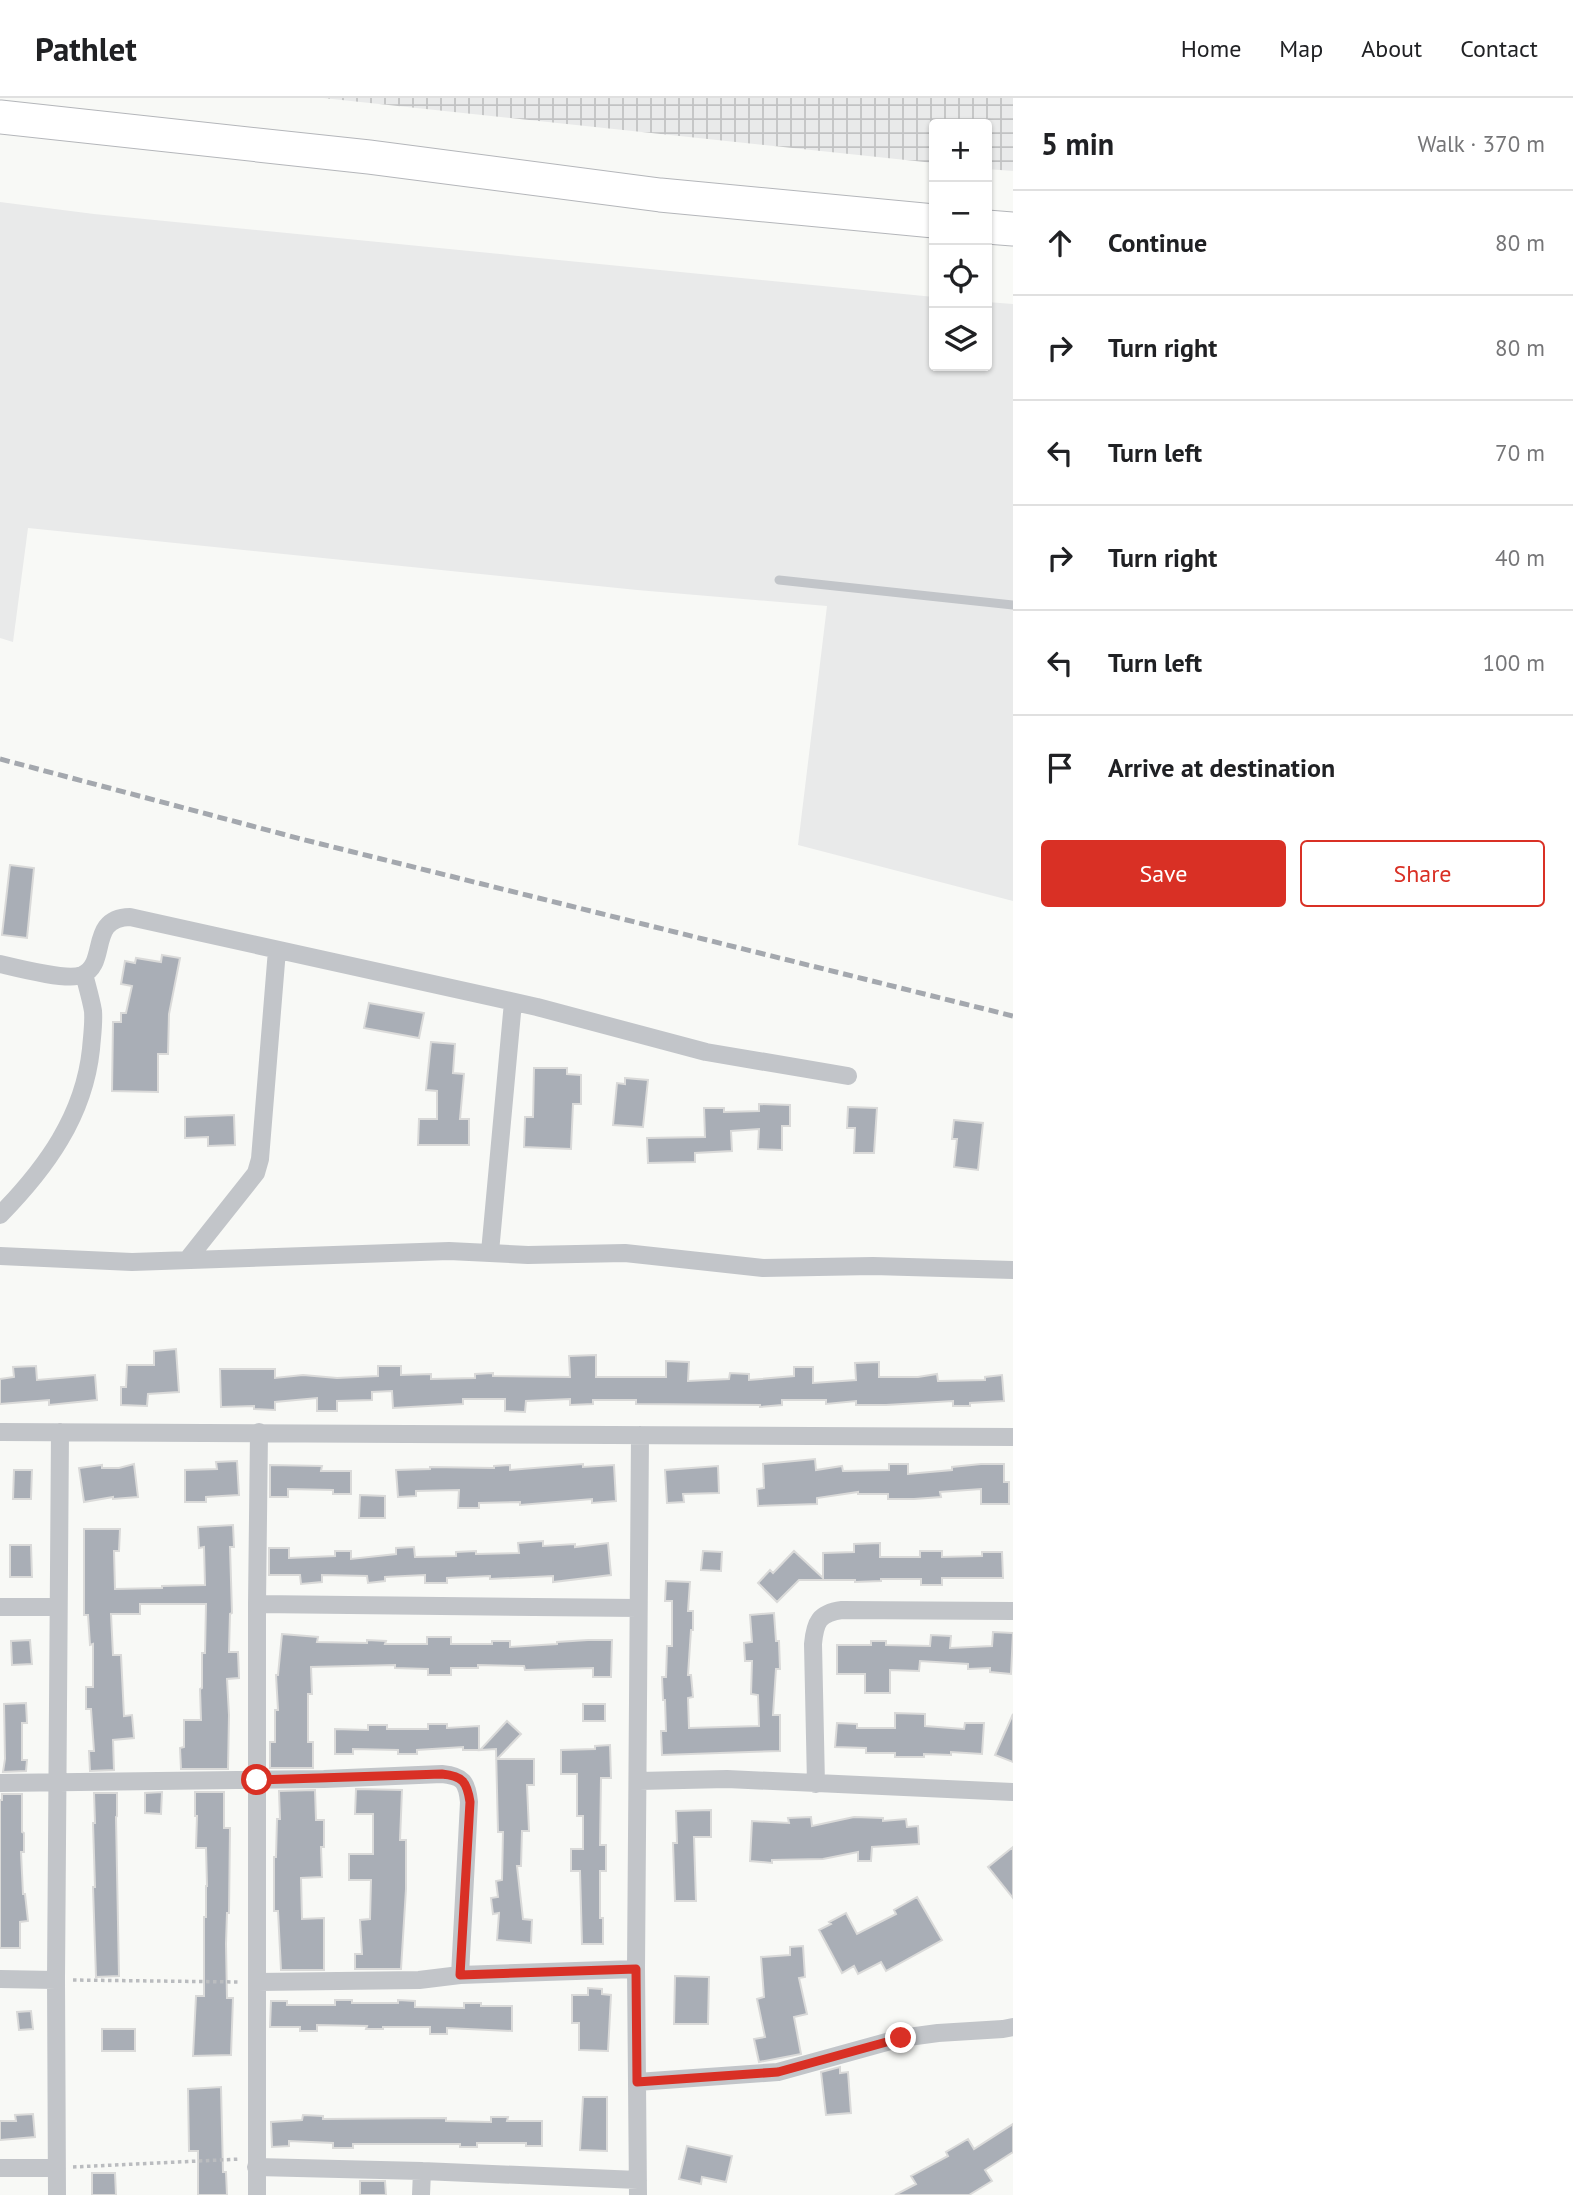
<!DOCTYPE html>
<meta charset="utf-8">
<style>
:root{--surface:#fff;--page:#f2f2f2;--text:#202124;--muted:#757577;--line:#e0e0e0;--accent:#d93025}
body{margin:0;font-family:"PT Sans",sans-serif;background:var(--page);color:var(--text)}
.controls{position:absolute;right:21px;top:21px;display:grid;overflow:hidden;border-radius:7px;box-shadow:0 2px 5px #0004}
.controls button{width:63px;height:63px;display:grid;place-items:center;padding:0;border:0;border-bottom:2px solid var(--line);background:var(--surface);color:var(--text);font:35px sans-serif}
.stop{position:absolute;width:21px;height:21px;margin:-16px;border:5px solid #d93025;border-radius:50%;background:#fff}
.stop.end{background:#d93025;border-color:#fff;box-shadow:0 2px 7px #0008}
.list{margin:0;padding:0;list-style:none}
h2{display:flex;justify-content:space-between;align-items:center;height:91px;margin:0;padding:0 28px;font-size:30px}
h2 small{font-size:23px;font-weight:400;color:var(--muted)}
.list li{display:grid;grid-template-columns:46px 1fr auto;gap:21px;align-items:center;box-sizing:border-box;height:105px;padding:0 28px;border-top:2px solid var(--line)}
.list b{display:block;font-size:26px;white-space:nowrap}
.list em{font-size:23px;font-style:normal;color:var(--muted)}
.actions{display:flex;gap:14px;padding:21px 28px}
.actions a{flex:1;padding:16px 0;border:2px solid var(--accent);border-radius:7px;text-align:center;font-size:24px;color:var(--accent)}
.actions .main{background:var(--accent);color:#fff}
.icon{flex:none;width:38px;height:38px;fill:none;stroke:currentColor;stroke-width:2;stroke-linecap:round;stroke-linejoin:round}
.map{position:relative;flex:none;width:1013px;height:2097px;overflow:hidden}
header{display:flex;align-items:center;gap:42px;box-sizing:border-box;height:98px;padding:0 35px;background:var(--surface);border-bottom:2px solid var(--line)}
header strong{font-size:33px}
nav{display:flex;gap:38px;margin-inline-start:auto;font-size:24px}
main{display:flex}
aside{flex:1;background:var(--surface)}
.map>svg:first-child{display:block}
.built{fill:#e9eaea}
.industrial{fill:url(#industrial-grid)}
.building{fill:#a9aeb6;stroke:#dadad9;stroke-width:2}
.lines{fill:none;stroke-linecap:round;stroke-linejoin:round}
.highway-casing{stroke:#b4b6ba;stroke-width:35}
.path{stroke:#babcbf;stroke-width:3.5;stroke-dasharray:3.5 3.5;stroke-linecap:butt}
.lane{stroke:#c2c5c9;stroke-width:9}
.street{stroke:#c2c5c9;stroke-width:18}
.highway{stroke:#fff;stroke-width:33}
.rail{stroke:#a4a8ae;stroke-width:5;stroke-dasharray:10 5;stroke-linecap:butt}
.route{stroke:#d93025;stroke-width:9}
</style>
<header>
<strong>Pathlet</strong>
<nav><a>Home</a><a>Map</a><a>About</a><a>Contact</a></nav>
</header>
<main>
<div class="map">
<svg width="1013" height="2097" viewBox="0 0 1013 2097">
<defs>
<pattern id="industrial-grid" width="8" height="8" patternUnits="userSpaceOnUse" patternTransform="scale(1.75)"><rect width="8" height="8" fill="#e9eaea"/><path d="M0 4h8M4 0v8" fill="none" stroke="#c1c2c3"/></pattern>
</defs>
<rect width="100%" height="100%" fill="#f8f9f6"/>
<path class="built" d="M0 104 94 116 934 199V268H987V204L1013 206V803L798 747 827 508 637 492 28 430 13 544 0 540Z"/>
<path class="industrial" d="M323 0H1013V73L987 71V26H934V65Z"/>
<path class="building" d="M10 767 34 770 27 840 2 837Z
M162 857 180 860 169 916 168 956H158V994L112 993 113 924H121V915H126L132 888 121 886 125 863 135 865 136 860 161 864Z
M369 905 424 915 419 940 364 930Z
M431 944 455 946 453 975 464 976 460 1021H469V1047H418L419 1021H437V993L426 992Z
M534 970H567V976L581 977V1006H573L571 1051 524 1049 525 1019H533Z
M625 980 648 982 643 1029 613 1027 617 985 625 986Z
M759 1006 790 1007V1028H782V1052L758 1051 759 1031 731 1033 732 1053 695 1055V1064L648 1065 647 1040 705 1039 704 1010H724V1014L759 1013Z
M848 1009 877 1010 874 1055H854L855 1030H847Z
M234 1017 235 1047 208 1048V1039L185 1040V1019Z
M954 1022 983 1025 978 1072 954 1069 957 1041H952Z
M176 1251 179 1294 148 1296 147 1308 121 1307V1289H126L127 1267H154V1253Z
M596 1257V1279H666V1263L689 1264 688 1283 729 1281 730 1275 749 1276V1282L794 1278V1269H813V1285L856 1282 855 1265 879 1264V1279H918L937 1276 938 1283 985 1282V1279L1002 1277 1004 1303 970 1305V1308H953V1303L886 1307H856V1303L826 1306V1302H782V1307L760 1309V1307L636 1306V1302H593V1306L570 1307V1301L526 1303 525 1314 505 1313V1301H463V1306L393 1310 392 1293 372 1294V1302L337 1303V1313H317V1300L275 1304V1312L254 1311V1308L221 1309 220 1271H275V1280L303 1277 337 1280 378 1278V1268H401V1277L431 1276V1281L475 1280V1276L493 1275V1278L570 1279 569 1258Z
M36 1268 37 1282 95 1277 97 1302 49 1307V1302L0 1306V1281L14 1279 13 1269Z
M815 1361 816 1372 842 1368 843 1373 889 1372V1366H908V1376L952 1372V1369L981 1366H1004V1384H1009V1406H981V1391L940 1394 941 1399 914 1401H888V1396H858V1394L817 1400V1406L758 1408 757 1391 764 1390 763 1366Z
M237 1363 239 1397 206 1399V1404H185V1372L217 1371 216 1364Z
M134 1366 138 1399 113 1401V1399L84 1404 79 1370 102 1367V1370H119Z
M583 1366V1369L614 1367 616 1403 592 1405V1401L520 1407V1404L479 1405V1410H458L459 1392 416 1393V1398L398 1399 396 1372 430 1371V1369L494 1370V1368L510 1367V1372Z
M270 1367 322 1368 321 1373H351V1396H333V1392L288 1391V1399H270Z
M718 1368 719 1395 683 1396 684 1404 667 1405 665 1372Z
M14 1372H32L31 1401H13Z
M360 1397 385 1398V1420H359Z
M233 1427 234 1449H230L232 1515 230 1516 229 1554H238L239 1580 227 1581 229 1617 228 1671H181L180 1650 184 1649V1622H201L200 1591 202 1590V1555H205L206 1506H140V1516H111L113 1557H121L124 1618 132 1617 134 1640 113 1642 114 1672 90 1673 89 1653H94L91 1611H86V1589H93V1546L90 1547 88 1517H84V1431H120L119 1453H114L115 1491 162 1490V1488L205 1487 204 1449 199 1450 198 1429Z
M543 1443V1448L575 1446V1449L608 1445 611 1477 553 1484V1478L490 1481V1478L447 1480V1485H425V1477L385 1479V1483L368 1485 367 1478 322 1477V1484L301 1486 300 1477H269V1450H289V1460L335 1458V1453H351V1461L396 1456V1450L414 1449 415 1459 456 1458V1454L476 1453V1456L519 1455 518 1445Z
M880 1445V1459H920V1453H942V1459L982 1458V1454H1002L1003 1480H942V1487H921V1481H881V1483L855 1484V1482H799L777 1504 758 1485 770 1472 773 1475 794 1453 823 1480V1455L854 1454V1446Z
M10 1447H31L32 1479H10Z
M703 1453 722 1454 721 1473 701 1472Z
M666 1483 690 1484 688 1513H693V1532H691L688 1577H691L693 1599 688 1600 689 1630 759 1628 758 1597 751 1596 752 1563H745L744 1545 752 1544 750 1517 774 1515 776 1543H779L780 1571H776L773 1617H780V1653L662 1657 661 1633H666L665 1602H663L662 1579H666L667 1548H672V1503H665Z
M993 1534 1013 1535 1011 1576 990 1574V1570L968 1571V1566L920 1563 919 1573 890 1572V1595H865V1576H837V1547H871V1543H886V1547L930 1548 931 1537 951 1538 950 1550 992 1548Z
M282 1536 318 1539 317 1544 367 1545V1542L386 1543 385 1546H427V1539H451V1546H492V1543H510V1549L557 1546V1544L588 1542H612L611 1579H593V1570L525 1572 524 1568 478 1567V1570H451V1577H428V1571L395 1570V1567L311 1569 312 1596H308V1644H313V1670H270V1644H275V1612H278L276 1577H278Z
M30 1542 32 1566 12 1567 11 1543Z
M26 1605 27 1625H22V1662H27L26 1673 3 1674 5 1661 4 1606Z
M583 1606H605V1623H583Z
M895 1615 925 1616V1628L964 1631 965 1625H984L982 1656 951 1654V1657L924 1656V1659H895V1655H866V1650L835 1649 837 1625 857 1626V1630H895Z
M1013 1616V1664L995 1657Z
M507 1623 521 1636 497 1661H534V1687H527L529 1733H522L521 1768H517L523 1821 532 1822 531 1845 497 1842 499 1815 493 1816 491 1800 498 1799 496 1783 502 1782 503 1734H498L496 1651 480 1652Z
M428 1626H447V1630L479 1628V1652H463V1649L417 1652V1656H398V1652L353 1651V1656H335V1631L368 1632V1627H387V1631H428Z
M610 1647 611 1680H601L600 1747H606V1773H600V1820H603V1846H582L580 1773H571V1751H583V1718H577V1676H561V1652L595 1651V1648Z
M356 1691 402 1692 400 1742H406V1791L401 1871H355V1856H362L360 1822 370 1821 371 1782H349V1756H373V1716H355Z
M315 1692 316 1722H324V1749H321L322 1779 301 1780 302 1821 324 1820V1872H281L278 1813H274V1759H276L277 1721H280L279 1693Z
M162 1694 161 1716 145 1715V1695Z
M195 1694H224V1730H230L229 1815H227L226 1846 227 1900H233L231 1957 193 1958 196 1898H204V1819H206V1788H207L206 1750H196L197 1718H195Z
M94 1695H117V1718L116 1719 119 1878 96 1879 93 1789H95L93 1725H95Z
M2 1696H22V1734L24 1735V1754H21L23 1796H25L28 1823 20 1824V1850H0V1702H2Z
M711 1712V1739H694L696 1803H675L673 1745H677L676 1713Z
M811 1719 812 1728 854 1719 883 1720V1723L906 1721 907 1729 918 1728 919 1746 872 1749 871 1763H858V1754L823 1761 772 1762V1765L750 1763 752 1723 789 1725 788 1720Z
M1013 1749V1800L988 1769Z
M917 1799 942 1842 886 1873 881 1864 858 1876 854 1868 842 1875 819 1832 831 1826 829 1824 846 1815 857 1836 896 1816 894 1812Z
M803 1848 805 1879 799 1880 807 1916 794 1919 801 1956 759 1964 754 1941 765 1939 757 1901 764 1899 761 1859 790 1857V1849Z
M675 1878 709 1879 708 1926H674Z
M588 1890 602 1891V1896L611 1897 608 1953 579 1952V1925H572V1897H588Z
M335 1902H352V1905H398V1902L415 1903V1909L464 1910V1905H481V1908H512V1933L447 1930V1936H430V1929H383V1931H366L367 1928 317 1927V1933H300V1929H270L271 1903H287V1907H335Z
M31 1913 33 1931 19 1932 17 1914Z
M102 1931H135V1953H102Z
M840 1969V1975L848 1974 851 2015 826 2017 821 1974Z
M221 1989 223 2074H226L227 2097H198V2053H189L188 1991Z
M583 1999H607V2053L580 2052Z
M33 2016 35 2039 0 2042V2023H16L15 2017Z
M303 2017 323 2018V2021L446 2020V2023L491 2024V2019H508L507 2023H542V2048H526V2045H477V2049H460V2046H353V2050H333V2045L289 2043V2048L272 2049 271 2024 302 2022Z
M1013 2026V2054L985 2072 992 2083 969 2097H895L916 2086 911 2078 948 2058 946 2054 968 2041 974 2051Z
M687 2048 732 2058 726 2084 702 2079 701 2086 679 2081Z
M92 2075H115L116 2097H92Z
M360 2083H385L386 2097H360Z"/>
<g class="lines">
<defs>
<path id="highway" d="M0 19 369 59 660 97 934 123
M987 129 1013 131"/>
</defs>
<use href="#highway" class="highway-casing"/>
<path class="path" d="M73 1882 240 1884
M73 2069 240 2061"/>
<path class="lane" d="M779 482 1013 507"/>
<path class="street" d="M0 866C17 870 67 883 82 877 109 866 87 820 130 819L537 909 706 954 848 978
M0 1117C46 1070 84 1018 91 951 92 938 94 926 93 913 91 901 87 888 84 876
M490 1154 513 904
M0 1158 132 1164 449 1153 528 1157 625 1155 763 1170 873 1168 1013 1172
M187 1162 256 1075 260 1061 277 852
M0 1334 1013 1339
M257 1506 638 1510
M0 1509H58
M639 1683 727 1681 1013 1694
M0 1685 324 1681 442 1676C463 1678 467 1684 469 1704L460 1877
M816 1686 813 1546C815 1524 819 1515 842 1512L1013 1513
M0 1881 56 1882
M257 1884 419 1882 460 1877 636 1871
M637 1984 778 1974 901 1940 938 1935 1003 1931 1013 1929
M256 2069 422 2073 638 2082
M0 2070H57
M57 2097 56 1882 60 1334
M257 2097V1506L259 1334
M421 2097 422 2073
M638 2097 636 1871 640 1337"/>
<use href="#highway" class="highway"/>
<path class="rail" d="M0 661 301 741 1013 918"/>
</g>
<g class="lines">
<path class="route" d="M257 1682 442 1676C463 1678 467 1684 470 1704L460 1877 636 1871 637 1984 778 1974 901 1940"/>
</g>
</svg>
<div class="controls">
<button>+</button>
<button>−</button>
<button><svg class="icon" aria-label="locate" viewBox="0 0 24 24"><circle cx="12" cy="12" r="6"/><path d="M12 2v4M12 18v4M2 12h4M18 12h4"/></svg></button>
<button><svg class="icon" aria-label="layers" viewBox="0 0 24 24"><path d="M12 4l9 5-9 5-9-5zM3 14l9 5 9-5"/></svg></button>
</div>
<div class="stop" style="left:257px;top:1682px"></div>
<div class="stop end" style="left:901px;top:1940px"></div>
</div>
<aside>
<h2>5 min<small>Walk · 370 m</small></h2>
<ul class="list">
<li><svg class="icon" aria-label="ahead" viewBox="0 0 24 24"><path d="M12 20V5M6 11l6-6 6 6"/></svg><div><b>Continue</b></div><em>80 m</em></li>
<li><svg class="icon" aria-label="right" viewBox="0 0 24 24"><path d="M7 20v-9h11M14 6l5 5-5 5"/></svg><div><b>Turn right</b></div><em>80 m</em></li>
<li><svg class="icon" aria-label="left" viewBox="0 0 24 24"><path d="M17 20v-9H6M10 6l-5 5 5 5"/></svg><div><b>Turn left</b></div><em>70 m</em></li>
<li><svg class="icon" aria-label="right" viewBox="0 0 24 24"><path d="M7 20v-9h11M14 6l5 5-5 5"/></svg><div><b>Turn right</b></div><em>40 m</em></li>
<li><svg class="icon" aria-label="left" viewBox="0 0 24 24"><path d="M17 20v-9H6M10 6l-5 5 5 5"/></svg><div><b>Turn left</b></div><em>100 m</em></li>
<li><svg class="icon" aria-label="arrive" viewBox="0 0 24 24"><path d="M6 21V4h12l-3 4 3 4H6"/></svg><div><b>Arrive at destination</b></div></li>
</ul>
<div class="actions"><a class="main">Save</a><a>Share</a></div>
</aside>
</main>
